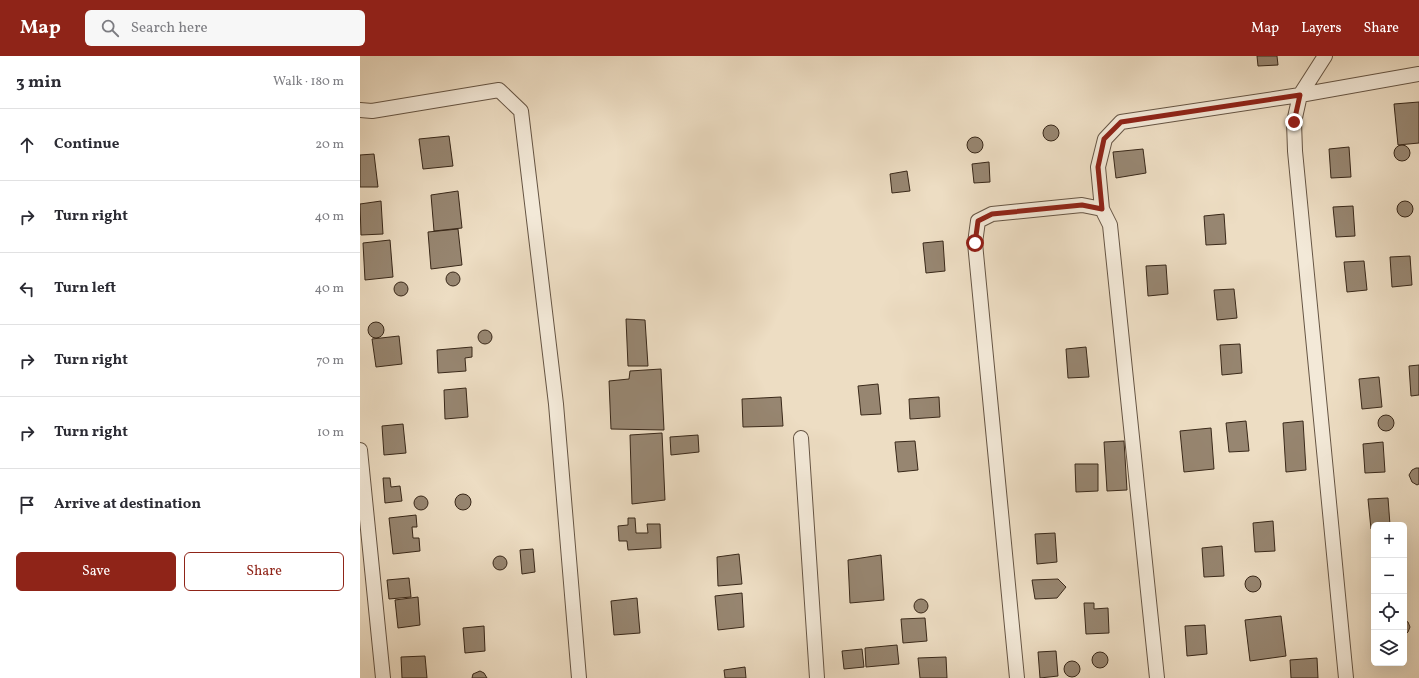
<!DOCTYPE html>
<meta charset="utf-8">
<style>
:root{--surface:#fff;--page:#f7f7f7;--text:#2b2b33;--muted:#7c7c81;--line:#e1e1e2;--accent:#8f2418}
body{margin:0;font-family:Vollkorn,serif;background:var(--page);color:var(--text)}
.controls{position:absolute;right:12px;bottom:12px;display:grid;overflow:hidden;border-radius:6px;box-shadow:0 4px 16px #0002}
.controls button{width:36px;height:36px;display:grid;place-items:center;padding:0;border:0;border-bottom:1px solid var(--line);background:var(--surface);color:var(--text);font:20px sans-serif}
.stop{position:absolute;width:12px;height:12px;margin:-9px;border:3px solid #8f2418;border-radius:50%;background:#fff}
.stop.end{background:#8f2418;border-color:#fff;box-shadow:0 1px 4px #0008}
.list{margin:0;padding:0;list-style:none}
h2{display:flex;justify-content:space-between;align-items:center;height:52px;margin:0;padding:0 16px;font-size:17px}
h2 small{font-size:13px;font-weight:400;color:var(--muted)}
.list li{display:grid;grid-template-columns:26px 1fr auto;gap:12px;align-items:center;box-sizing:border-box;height:72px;padding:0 16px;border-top:1px solid var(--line)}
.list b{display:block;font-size:15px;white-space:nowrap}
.list em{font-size:13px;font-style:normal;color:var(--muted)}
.actions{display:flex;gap:8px;padding:12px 16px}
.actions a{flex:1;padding:9px 0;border:1px solid var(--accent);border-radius:6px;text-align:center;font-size:14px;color:var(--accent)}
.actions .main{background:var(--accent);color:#fff}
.icon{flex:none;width:22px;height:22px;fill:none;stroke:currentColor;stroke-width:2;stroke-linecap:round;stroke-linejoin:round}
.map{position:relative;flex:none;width:1059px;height:622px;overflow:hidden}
header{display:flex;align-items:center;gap:24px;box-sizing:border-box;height:56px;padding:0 20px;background:var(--accent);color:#fff}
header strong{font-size:19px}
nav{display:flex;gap:22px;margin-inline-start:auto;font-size:14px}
.search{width:280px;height:36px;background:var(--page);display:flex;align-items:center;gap:10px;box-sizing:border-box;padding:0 14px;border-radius:6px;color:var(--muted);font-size:15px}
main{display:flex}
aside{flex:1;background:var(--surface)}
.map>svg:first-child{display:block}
.building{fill:#978671;stroke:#392819}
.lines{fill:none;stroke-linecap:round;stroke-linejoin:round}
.street-casing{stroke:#654;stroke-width:16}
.street{stroke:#f3e9d8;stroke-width:14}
.route{stroke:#8f2418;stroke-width:5}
</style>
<header>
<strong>Map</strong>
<div class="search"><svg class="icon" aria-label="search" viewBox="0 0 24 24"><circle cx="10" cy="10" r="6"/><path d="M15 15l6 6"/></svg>Search here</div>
<nav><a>Map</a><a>Layers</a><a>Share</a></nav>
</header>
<main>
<aside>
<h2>3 min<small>Walk · 180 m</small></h2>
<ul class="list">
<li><svg class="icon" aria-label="ahead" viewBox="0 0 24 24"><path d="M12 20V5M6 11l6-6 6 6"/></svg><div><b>Continue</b></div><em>20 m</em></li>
<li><svg class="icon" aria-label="right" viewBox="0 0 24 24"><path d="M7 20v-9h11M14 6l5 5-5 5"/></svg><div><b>Turn right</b></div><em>40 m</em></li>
<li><svg class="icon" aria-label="left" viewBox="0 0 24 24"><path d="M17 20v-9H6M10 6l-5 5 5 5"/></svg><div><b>Turn left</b></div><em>40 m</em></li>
<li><svg class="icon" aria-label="right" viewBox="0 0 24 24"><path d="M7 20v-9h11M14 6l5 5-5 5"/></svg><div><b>Turn right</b></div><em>70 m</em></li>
<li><svg class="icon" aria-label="right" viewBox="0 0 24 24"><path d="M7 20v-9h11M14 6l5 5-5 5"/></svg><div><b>Turn right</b></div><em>10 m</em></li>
<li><svg class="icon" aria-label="arrive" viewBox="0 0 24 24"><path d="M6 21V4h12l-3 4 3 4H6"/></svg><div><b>Arrive at destination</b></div></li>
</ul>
<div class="actions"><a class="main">Save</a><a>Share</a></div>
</aside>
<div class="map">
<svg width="1059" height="622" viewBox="0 0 1059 622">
<rect width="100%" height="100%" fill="#edddc3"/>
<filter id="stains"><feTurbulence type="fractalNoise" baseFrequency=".005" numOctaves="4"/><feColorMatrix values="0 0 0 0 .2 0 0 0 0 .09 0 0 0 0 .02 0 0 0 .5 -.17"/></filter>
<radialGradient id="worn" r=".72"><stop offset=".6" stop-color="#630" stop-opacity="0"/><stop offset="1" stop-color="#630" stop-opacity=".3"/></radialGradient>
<path class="building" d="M897 0H917L918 9 898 10Z
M1059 46V87L1038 89 1034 48Z
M683 77a8 8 0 1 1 16 0a8 8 0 1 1-16 0Z
M89 80 93 110 63 113 59 83Z
M607 89a8 8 0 1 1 16 0a8 8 0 1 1-16 0Z
M1034 97a8 8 0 1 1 16 0a8 8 0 1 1-16 0Z
M989 91 991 121 971 122 969 93Z
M783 93 786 117 756 122 753 96Z
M14 98 18 131H0V99Z
M629 106 630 126 614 127 612 108Z
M547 115 550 135 532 137 530 118Z
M98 135 102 172 74 175 71 139Z
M1037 153a8 8 0 1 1 16 0a8 8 0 1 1-16 0Z
M21 145 23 178 1 179 0 148Z
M993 150 995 180 976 181 973 151Z
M864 158 866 188 846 189 844 160Z
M98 173 102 209 71 213 68 176Z
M30 184 33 221 5 224 3 187Z
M583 185 585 215 566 217 563 187Z
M1050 200 1052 229 1032 231 1030 201Z
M1004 205 1007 234 987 236 984 206Z
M806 209 808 238 788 240 786 210Z
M86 223a7 7 0 1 1 14 0a7 7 0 1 1-14 0Z
M34 233a7 7 0 1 1 14 0a7 7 0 1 1-14 0Z
M874 233 877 262 857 264 854 234Z
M266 263 285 264 288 310H268Z
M8 274a8 8 0 1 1 16 0a8 8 0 1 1-16 0Z
M118 281a7 7 0 1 1 14 0a7 7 0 1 1-14 0Z
M39 280 42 308 16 311 12 283Z
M880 288 882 317 862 319 860 289Z
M112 291V301L105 302 106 315 78 317 77 294Z
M726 291 729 321 708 322 706 293Z
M1059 309V339L1051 340 1049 310Z
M301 313 304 374 251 373 249 325 269 323 270 315Z
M1019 321 1022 351 1002 353 999 323Z
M518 328 521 358 501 359 498 330Z
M106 332 108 361 85 363 84 334Z
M421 341 423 370 383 371 382 343Z
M579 341 580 361 550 363 549 343Z
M1018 367a8 8 0 1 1 16 0a8 8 0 1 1-16 0Z
M886 365 889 395 869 396 866 367Z
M943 365 946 414 926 416 923 367Z
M43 368 46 397 24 399 22 370Z
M851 372 854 413 824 416 820 375Z
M302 377 305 444 272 448 270 379Z
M338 379 339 396 311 399 310 381Z
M555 385 558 414 538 416 535 386Z
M764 385 767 434 747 435 744 386Z
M1023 386 1025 416 1005 417 1003 388Z
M715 408H738V435L716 436Z
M1056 412H1059V428L1057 429 1052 426 1049 419 1052 414Z
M23 422H30L31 431 40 430 42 445 25 447Z
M95 446a8 8 0 1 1 16 0a8 8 0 1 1-16 0Z
M54 447a7 7 0 1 1 14 0a7 7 0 1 1-14 0Z
M1028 442 1030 469H1014V473H1011L1008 443Z
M56 459 57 471H52L53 482H59L60 495 33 498 29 462Z
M268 462H275L276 477H288L287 468H300L301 492 268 494 267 485H259L258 470 268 469Z
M913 465 915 495 895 496 893 467Z
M695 477 697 506 677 508 675 478Z
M862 490 864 520 844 521 842 492Z
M173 493 175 516 162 518 160 494Z
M379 498 382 528 358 530 357 501Z
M521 499 524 544 490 547 488 504Z
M133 507a7 7 0 1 1 14 0a7 7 0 1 1-14 0Z
M885 528a8 8 0 1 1 16 0a8 8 0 1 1-16 0Z
M49 522 51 541 29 543 27 524Z
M698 523 706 531 697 542 675 543 672 524Z
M382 537 384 571 358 574 355 540Z
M58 541 60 569 38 572 35 544Z
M277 542 280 577 254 579 251 545Z
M554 550a7 7 0 1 1 14 0a7 7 0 1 1-14 0Z
M724 547H734V553L748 552 749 577 726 578Z
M921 560 926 600 890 605 885 564Z
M565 562 567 585 543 587 541 563Z
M1044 564 1048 566 1050 571 1048 576 1044 580Z
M845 569 847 598 827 600 825 570Z
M124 570 125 595 105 597 103 572Z
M537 589 539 608 506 611 505 592Z
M502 593 504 611 484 613 482 595Z
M696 595 698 620 680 622 678 596Z
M732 604a8 8 0 1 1 16 0a8 8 0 1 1-16 0Z
M65 600 67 622H42L41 601Z
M586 601 587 622H560L558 602Z
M957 602 958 622H931L930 604Z
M704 613a8 8 0 1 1 16 0a8 8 0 1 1-16 0Z
M385 611 386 622H365L364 614Z
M120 615 124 617 127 622H112L113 618Z"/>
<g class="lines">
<defs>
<path id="street" d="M965 0 940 39 934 66 935 95 986 622
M0 54 12 55 139 34 161 55 196 348 219 622
M441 382 457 622
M0 394 23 622
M657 622 615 187 618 165 632 158 722 149 742 153
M797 622 750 169 742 153 738 111 745 83 761 66 940 39 1059 18"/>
</defs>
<use href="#street" class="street-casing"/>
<use href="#street" class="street"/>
</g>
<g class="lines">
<path class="route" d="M615 187 618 165 632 158 722 149 742 153 738 111 744 83 761 66 940 39 934 66"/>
</g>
<rect width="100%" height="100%" filter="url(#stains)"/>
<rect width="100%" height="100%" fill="url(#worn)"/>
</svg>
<div class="controls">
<button>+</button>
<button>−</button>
<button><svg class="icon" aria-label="locate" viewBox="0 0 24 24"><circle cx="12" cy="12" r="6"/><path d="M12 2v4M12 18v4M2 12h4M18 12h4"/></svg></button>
<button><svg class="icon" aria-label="layers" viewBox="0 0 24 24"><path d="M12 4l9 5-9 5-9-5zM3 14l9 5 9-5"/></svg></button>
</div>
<div class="stop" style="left:615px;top:187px"></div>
<div class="stop end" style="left:934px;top:66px"></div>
</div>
</main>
